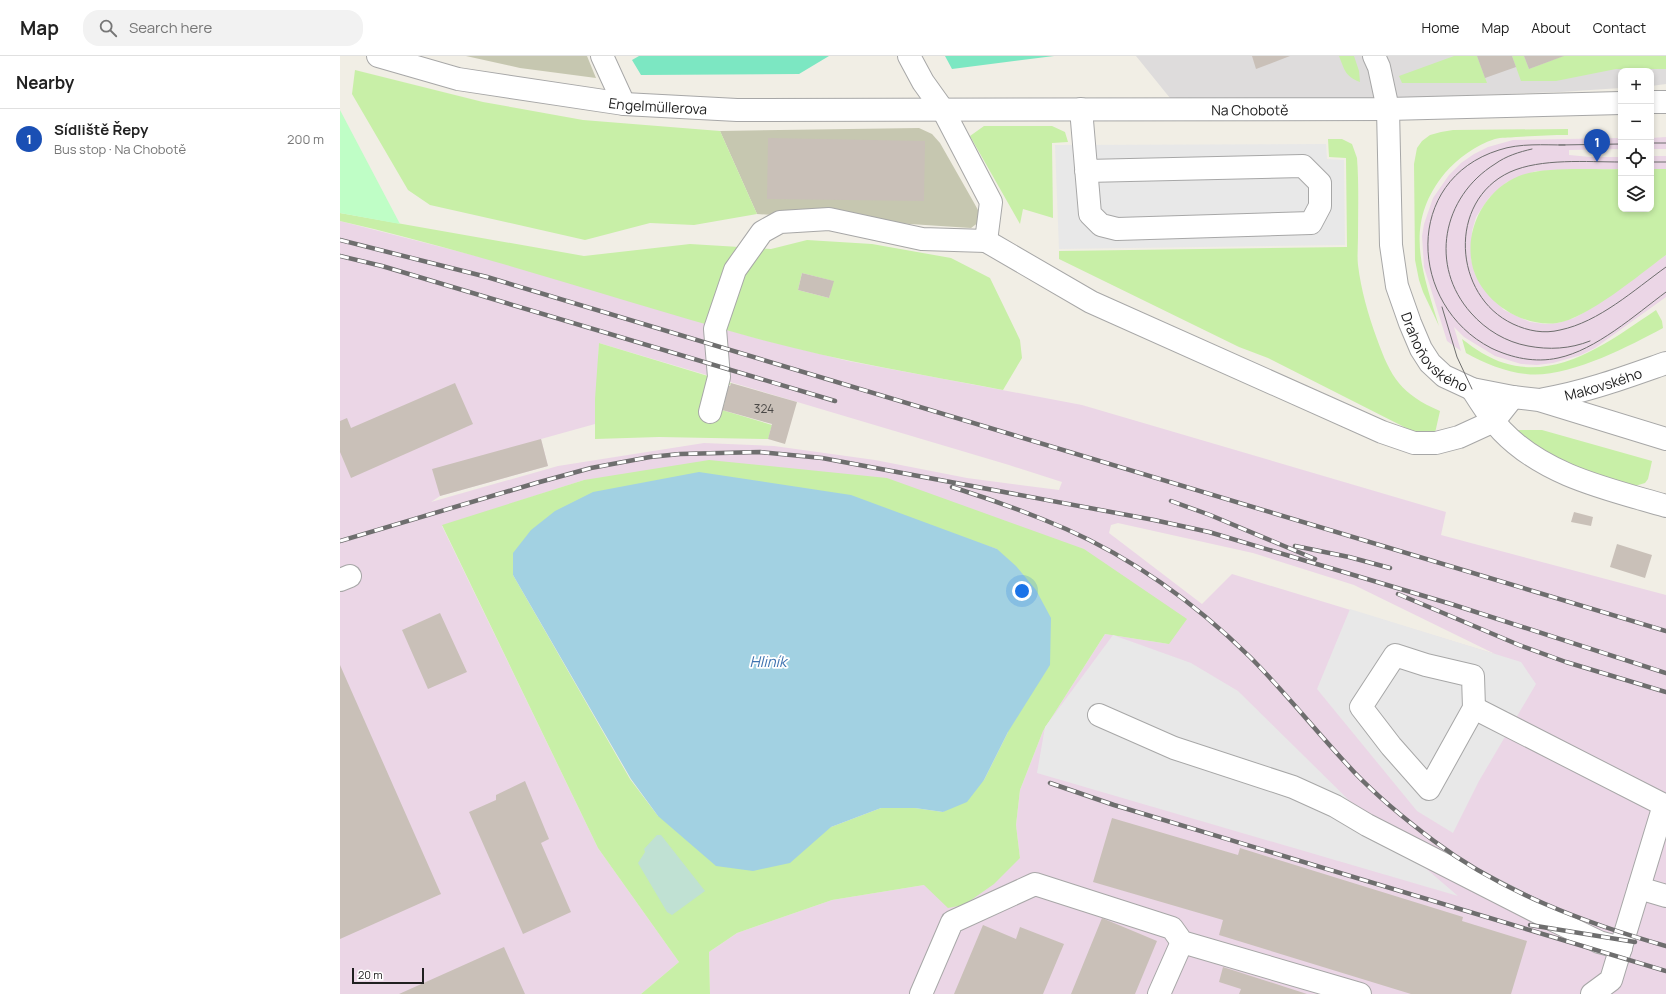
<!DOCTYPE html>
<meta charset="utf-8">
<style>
:root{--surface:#fff;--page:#f2f2f2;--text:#222;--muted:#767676;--line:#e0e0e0;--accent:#cf0800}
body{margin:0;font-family:Manrope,sans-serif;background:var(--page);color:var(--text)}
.controls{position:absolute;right:12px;top:12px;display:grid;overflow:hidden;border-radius:8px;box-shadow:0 2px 6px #0003}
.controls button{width:36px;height:36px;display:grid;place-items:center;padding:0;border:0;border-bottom:1px solid var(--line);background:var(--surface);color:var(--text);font:20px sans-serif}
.scale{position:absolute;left:12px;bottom:10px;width:72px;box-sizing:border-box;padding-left:4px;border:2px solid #202020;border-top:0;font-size:11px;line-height:14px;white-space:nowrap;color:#202020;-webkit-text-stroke:3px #fff;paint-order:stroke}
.you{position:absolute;left:682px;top:535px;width:14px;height:14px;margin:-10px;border:3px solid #fff;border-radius:50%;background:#1a73e8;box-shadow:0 0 0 6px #1a73e833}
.badge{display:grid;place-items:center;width:26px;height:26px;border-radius:50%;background:var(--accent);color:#fff;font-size:13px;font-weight:700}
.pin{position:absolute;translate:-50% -33px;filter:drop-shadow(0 1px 2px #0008)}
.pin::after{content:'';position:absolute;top:21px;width:14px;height:12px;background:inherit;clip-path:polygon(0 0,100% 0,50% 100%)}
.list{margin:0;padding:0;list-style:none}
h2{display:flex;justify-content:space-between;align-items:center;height:52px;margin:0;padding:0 16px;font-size:17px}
h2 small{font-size:13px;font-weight:400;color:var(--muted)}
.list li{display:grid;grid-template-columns:26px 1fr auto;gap:12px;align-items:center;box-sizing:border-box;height:60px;padding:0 16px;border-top:1px solid var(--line)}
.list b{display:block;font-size:15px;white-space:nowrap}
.list p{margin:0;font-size:13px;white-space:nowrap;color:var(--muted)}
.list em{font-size:13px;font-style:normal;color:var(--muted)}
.icon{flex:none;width:22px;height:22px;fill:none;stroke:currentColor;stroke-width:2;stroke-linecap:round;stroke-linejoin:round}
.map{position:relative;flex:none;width:1326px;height:938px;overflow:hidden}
header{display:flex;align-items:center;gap:24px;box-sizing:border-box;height:56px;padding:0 20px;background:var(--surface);border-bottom:1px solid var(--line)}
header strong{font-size:19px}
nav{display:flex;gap:22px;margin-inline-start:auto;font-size:14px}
.search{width:280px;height:36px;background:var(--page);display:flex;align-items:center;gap:10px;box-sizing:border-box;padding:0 14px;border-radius:16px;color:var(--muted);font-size:15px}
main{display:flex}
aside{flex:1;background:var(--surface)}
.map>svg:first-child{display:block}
.residential{fill:#dedcdc}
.industrial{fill:#ebd6e6;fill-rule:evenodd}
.construction{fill:#c6c7b0}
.grass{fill:#c8efa7;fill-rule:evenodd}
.wetland{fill:#c0e1d3}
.park{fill:#bffec6}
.pitch{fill:#7ce7c2}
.parking{fill:#e8e8e8}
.water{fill:#a2d1e2}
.building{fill:#c9c0b8}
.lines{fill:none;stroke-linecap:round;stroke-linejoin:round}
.minor-casing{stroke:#a7a7a7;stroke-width:24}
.minor{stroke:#fff;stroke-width:22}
.tram{stroke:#6e6e6e;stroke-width:1}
.rail-casing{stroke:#6e6e6e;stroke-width:4.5}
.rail{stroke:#fff;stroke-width:3;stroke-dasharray:9;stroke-linecap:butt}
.labels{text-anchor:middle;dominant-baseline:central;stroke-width:3.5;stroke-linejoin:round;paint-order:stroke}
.number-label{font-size:12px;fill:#4a4846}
.street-label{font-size:14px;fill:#202020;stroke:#fff}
.water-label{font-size:15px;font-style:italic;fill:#4074b1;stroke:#fff}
</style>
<header>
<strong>Map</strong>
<div class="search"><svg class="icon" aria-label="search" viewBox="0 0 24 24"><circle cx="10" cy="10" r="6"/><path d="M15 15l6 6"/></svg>Search here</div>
<nav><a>Home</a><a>Map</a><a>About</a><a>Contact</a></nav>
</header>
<main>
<aside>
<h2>Nearby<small></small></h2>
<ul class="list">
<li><span class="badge" style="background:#1a4fb4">1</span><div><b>Sídliště Řepy</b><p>Bus stop · Na Chobotě</p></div><em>200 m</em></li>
</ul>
</aside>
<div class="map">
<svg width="1326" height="938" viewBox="0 0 1326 938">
<rect width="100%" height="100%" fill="#f1eee5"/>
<path class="residential" d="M796 0H1326V28L1311 30V15H1281V32L1220 36 1031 43 830 42Z"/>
<path class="industrial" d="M1326 81V93H1311V82Z
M1281 82V93L1229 94V99L1250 101H1281V113L1196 115 1167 126 1149 142 1136 161 1132 175 1131 203 1135 218 1143 232 1164 254 1190 266 1205 268 1218 267 1234 262 1252 252 1326 199V241L1255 292 1241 299 1213 307 1197 309 1181 308 1155 300 1124 281 1114 271 1121 295 1107 285 1084 211 1082 180 1084 168 1093 142 1109 119 1121 107 1134 98 1148 91 1173 84Z
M1311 100H1326V113H1311Z
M0 165 152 204 412 281 508 305 742 349 1106 456 1101 479 1326 539V938H370L369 896 397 877 492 844 584 829 680 802 676 769 680 734 703 675 765 578 829 588 244 424 102 470 258 792 339 906 301 938H0ZM259 287 669 409 722 426 719 434 627 422 535 404 434 390 364 387 218 410 91 446 100 440 208 410 201 383 255 368ZM778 467 913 497 1014 529 1155 598 892 518 862 548 769 477 771 469Z"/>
<path class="construction" d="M126 0H247L256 22 180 12Z
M579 72 592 78 600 87 633 145 643 163 631 172 417 158 380 75Z"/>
<path class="grass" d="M999 0H1014L1019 15 1020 26C1005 20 1005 15 999 0Z
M1114 0H1137L1147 27H1062L1059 20Z
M1172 0H1184L1189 13 1223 0H1326V13H1276L1216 25H1181Z
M15 14 143 46 243 64 380 75 417 158 354 169 310 167 245 184 90 149 68 134 12 38Z
M644 70H712L725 76 728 86 712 87 713 162 683 153 680 168 630 80Z
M1228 73V79C1210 79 1193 80 1176 81 1169 82 1161 81 1155 83 1136 89 1118 102 1105 117 1063 168 1082 214 1099 270L1083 236 1079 224 1075 204 1074 108 1077 92 1082 85 1090 79 1101 76 1113 74Z
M988 83H1002L1012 88 1017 102C1019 128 1018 155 1018 181 1018 190 1017 200 1018 209 1021 234 1028 258 1037 283 1051 322 1061 338 1100 355L1095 377H1076L928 302 899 291 719 203V195L1007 191 1006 102 989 101Z
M1281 113V153H1311V113H1326V199C1300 218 1247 263 1217 267 1179 272 1135 241 1131 202 1127 168 1147 133 1179 120 1204 110 1253 114 1281 113Z
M0 157 244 200 350 188 431 193 467 184 532 188 611 202 650 222 680 284 682 302 663 334C579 318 494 304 411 281 274 243 139 197 0 165ZM462 217 493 225 489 242 458 234Z
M1316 254 1322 265 1323 272C1288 291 1226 323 1186 318 1165 316 1144 307 1126 297L1122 283C1129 288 1135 293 1142 297 1206 335 1264 289 1316 254Z
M259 287 391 327 390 329 383 328 378 345 385 346 382 354 432 369 428 383 319 381 255 383V343Z
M1175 374H1202L1312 405 1308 423 1305 427 1295 430 1252 419 1209 400Z
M369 404 547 422 744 493 847 563 829 588 765 578 703 675 680 734 676 769 680 802 654 828 624 849 608 852 584 829 492 844 397 877 369 896 370 938H301L339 906 258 792 102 469 244 424ZM630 484 657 493 668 676 644 724 603 756 575 752H541L491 771 318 760 290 723 173 519Z"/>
<path class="wetland" d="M317 779H321L365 835 332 859 327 856 298 807 305 796 304 793Z"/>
<path class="park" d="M0 54 60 168 0 157Z"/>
<path class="pitch" d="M299 0H489L459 18 301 19 292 4Z
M605 0H714L612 13Z"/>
<path class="parking" d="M986 88 987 103 1004 104 1005 189 719 193 715 89Z
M1010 553 1181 606 1196 628 1139 725 1113 777 1077 755 977 633Z
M773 579 851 607 898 635 1027 762 1118 840 697 717 705 671Z"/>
<path class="water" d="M359 416 511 439 657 493 676 510 696 534 711 562 710 609 668 676 644 724 627 746 603 756 575 752H541L491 771 450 807 413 815 376 810 318 760 291 723 173 519V497L191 474 215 455 253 436Z"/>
<path class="building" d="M912 0H950L916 13Z
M1137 0H1172L1176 11 1145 22Z
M1184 0H1224L1189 13Z
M428 82 585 85 584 145 427 143Z
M462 217 494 225 489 242 458 234Z
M115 327 133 368 11 422 0 396V365L7 362 11 372Z
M391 327 457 346 445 388 428 383 432 368 382 354 385 346 378 344 383 328 390 330Z
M201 383 208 410 100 440 92 413Z
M1234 456 1253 461 1251 470 1231 466Z
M1277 488 1312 499 1305 522 1270 511Z
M100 557 127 616 88 633 62 574Z
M0 609 101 838 0 883Z
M185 725 209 783 201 787 231 856 183 878 129 756 156 744V739Z
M772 762 898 799 900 792 1123 861 1122 865 1187 885 1171 938H1071L879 879 883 864 753 826Z
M762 862 817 885 795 938H731Z
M643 869 676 883 680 871 724 888 703 938H614Z
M164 891 185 938H59Z
M883 911 967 938H899L901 933 879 926Z"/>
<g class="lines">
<defs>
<g id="minor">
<path id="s1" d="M38 0 118 23 284 48 397 54 1048 53 1281 47"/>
<path d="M262 0 284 48"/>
<path id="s2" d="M1034 0 1039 11 1048 53 1051 189 1057 230 1070 267 1081 293 1090 307 1104 320 1132 333 1173 341 1199 344 1326 383"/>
<path d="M1311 46H1326"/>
<path d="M741 53 750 158 761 169 777 173 971 167 980 150V127L963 110 746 115"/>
<path d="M646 185 751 246 1042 376 1074 387H1096L1119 381 1154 365 1173 341"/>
<path d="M1132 333C1141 347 1150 362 1162 375 1205 420 1268 433 1326 450"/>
<path id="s3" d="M1204 343C1246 336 1286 321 1326 307"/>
<path d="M370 356 379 321 375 273 395 214 422 176 440 166 489 163 582 183 646 185 651 146 603 54 583 26 569 0"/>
<path d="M0 524 10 520"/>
<path d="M1055 599 1086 609 1133 620 1134 652 1089 733 1051 690 1021 651Z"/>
<path d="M1134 652 1326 750"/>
<path d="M759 659 834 692 953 731 995 750 1027 769 1209 862 1259 886 1281 892"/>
<path d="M1299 832 1326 840"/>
<path d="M581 938 612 866 695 828 832 872 842 886 1020 938"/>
<path d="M819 938 842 886"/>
<path d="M1252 938 1271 924 1324 749"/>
</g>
</defs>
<use href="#minor" class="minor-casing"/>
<use href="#minor" class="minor"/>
<path class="tram" d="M1311 87H1326
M1219 89 1281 88
M1225 89C1204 89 1180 87 1159 94 1063 124 1068 249 1151 292 1172 302 1195 307 1218 302 1256 294 1295 259 1326 236
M1192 93C1179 96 1166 100 1155 108 1102 141 1089 210 1131 257 1146 274 1166 286 1188 290 1209 294 1230 293 1250 285
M1281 106C1247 106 1201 102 1170 116 1107 145 1113 240 1173 268 1188 275 1204 278 1220 274 1259 266 1294 234 1326 211
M1311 106H1326
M1102 251 1117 301 1132 333"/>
<defs>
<path id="rail" d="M0 184 147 221 1326 575
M0 200 42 210 495 345
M612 431C650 443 689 457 726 473 794 503 857 549 910 601 947 638 979 679 1015 717 1039 742 1066 764 1094 785 1162 836 1245 867 1326 890
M831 445 870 459 975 503
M0 485 196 427 251 412 310 401 340 398 420 396 482 402 814 464 869 476 1111 548 1326 617
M955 490 1009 501 1050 512
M1058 538 1179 589 1226 606 1326 636
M710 727 774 749 1326 915
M1190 869 1295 886"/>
</defs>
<use href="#rail" class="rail-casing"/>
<use href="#rail" class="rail"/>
</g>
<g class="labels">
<g class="number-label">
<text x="424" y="352">324</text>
</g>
<g class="street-label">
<text stroke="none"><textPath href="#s1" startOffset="285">Engelmüllerova</textPath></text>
<text stroke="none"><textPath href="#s1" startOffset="877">Na Chobotě</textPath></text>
<text stroke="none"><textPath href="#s2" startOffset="311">Drahoňovského</textPath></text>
<text stroke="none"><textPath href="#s3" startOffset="61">Makovského</textPath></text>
</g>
<g class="water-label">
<text x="428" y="605">Hliník</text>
</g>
</g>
</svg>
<div class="controls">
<button>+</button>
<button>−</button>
<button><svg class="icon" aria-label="locate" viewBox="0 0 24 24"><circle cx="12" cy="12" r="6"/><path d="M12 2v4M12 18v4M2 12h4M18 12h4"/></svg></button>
<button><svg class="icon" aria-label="layers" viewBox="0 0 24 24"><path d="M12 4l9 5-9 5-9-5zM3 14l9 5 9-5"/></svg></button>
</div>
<div class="scale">20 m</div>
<div class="you"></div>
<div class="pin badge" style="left:1257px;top:106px;background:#1a4fb4">1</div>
</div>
</main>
